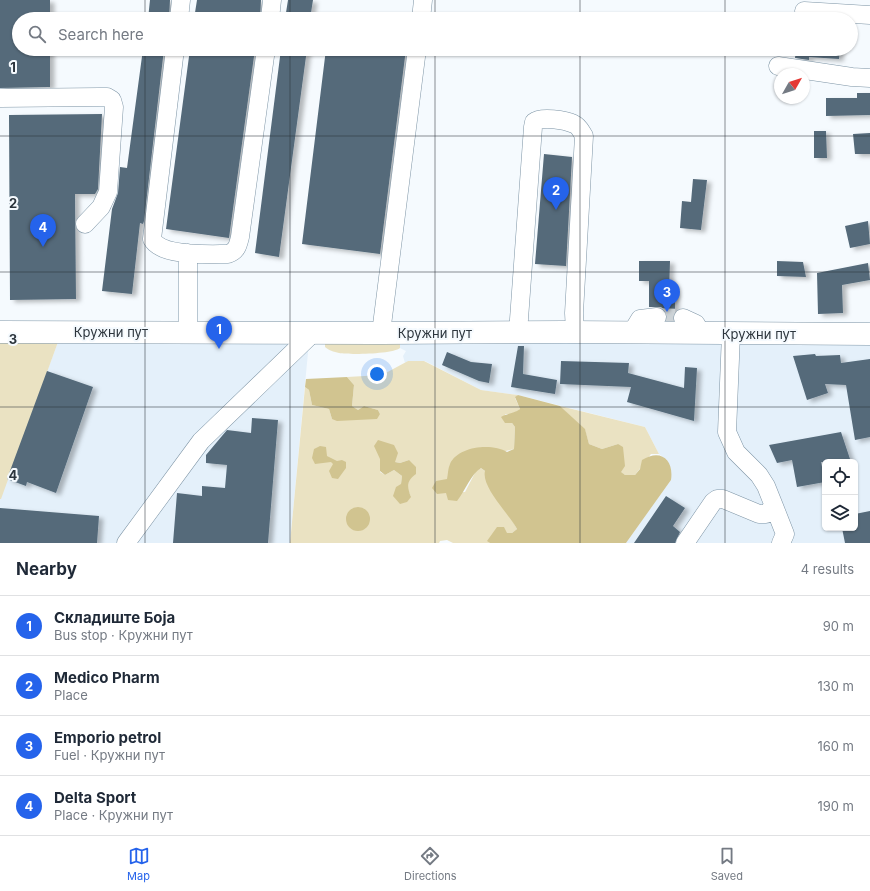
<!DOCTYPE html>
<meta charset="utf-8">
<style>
:root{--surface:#fff;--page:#f2f2f3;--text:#1f2937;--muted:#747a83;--line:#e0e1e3;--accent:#2563eb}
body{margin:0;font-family:Inter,sans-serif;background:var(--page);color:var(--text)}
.controls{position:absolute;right:12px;bottom:12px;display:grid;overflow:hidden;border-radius:6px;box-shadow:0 1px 3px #0004}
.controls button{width:36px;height:36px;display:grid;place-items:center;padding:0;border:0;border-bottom:1px solid var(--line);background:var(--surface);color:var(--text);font:20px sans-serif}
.compass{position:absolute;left:774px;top:68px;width:36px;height:36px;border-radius:50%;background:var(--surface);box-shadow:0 1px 3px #0004;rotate:51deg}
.you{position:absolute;left:377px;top:374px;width:14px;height:14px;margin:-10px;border:3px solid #fff;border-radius:50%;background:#1a73e8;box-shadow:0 0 0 6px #1a73e833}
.badge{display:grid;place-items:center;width:26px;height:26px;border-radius:50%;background:var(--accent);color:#fff;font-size:13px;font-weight:700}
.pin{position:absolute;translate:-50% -33px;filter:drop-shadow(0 1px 2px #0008)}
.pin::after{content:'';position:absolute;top:21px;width:14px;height:12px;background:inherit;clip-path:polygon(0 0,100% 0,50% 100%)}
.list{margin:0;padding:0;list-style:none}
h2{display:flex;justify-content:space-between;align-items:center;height:52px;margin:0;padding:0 16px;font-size:17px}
h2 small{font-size:13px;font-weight:400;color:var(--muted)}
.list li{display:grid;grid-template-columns:26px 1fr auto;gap:12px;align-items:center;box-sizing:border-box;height:60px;padding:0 16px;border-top:1px solid var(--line)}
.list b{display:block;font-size:15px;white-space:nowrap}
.list p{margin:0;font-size:13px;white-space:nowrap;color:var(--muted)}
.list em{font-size:13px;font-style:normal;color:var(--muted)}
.icon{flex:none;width:22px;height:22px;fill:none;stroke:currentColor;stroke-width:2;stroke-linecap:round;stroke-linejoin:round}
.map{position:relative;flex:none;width:870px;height:543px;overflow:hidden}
.search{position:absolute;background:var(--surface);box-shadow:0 1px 3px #0004;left:12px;right:12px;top:12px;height:44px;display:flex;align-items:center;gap:10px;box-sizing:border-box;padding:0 14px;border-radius:22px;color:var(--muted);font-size:15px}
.sheet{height:292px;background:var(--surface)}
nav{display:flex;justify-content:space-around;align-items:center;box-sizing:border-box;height:56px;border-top:1px solid var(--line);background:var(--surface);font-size:11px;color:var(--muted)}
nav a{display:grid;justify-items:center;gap:2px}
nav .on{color:var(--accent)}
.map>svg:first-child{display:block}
.built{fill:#e4f0fa;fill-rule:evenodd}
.green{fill:#eae2c2;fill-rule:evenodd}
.forest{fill:#d1c490}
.building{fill:#546a7a;filter:url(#shadow)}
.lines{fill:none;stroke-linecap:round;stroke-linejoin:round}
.minor-tunnel{stroke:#cdd3d7;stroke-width:18;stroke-dasharray:18 9;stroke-linecap:butt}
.minor-casing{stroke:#7d94a5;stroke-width:19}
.major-casing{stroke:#7d94a5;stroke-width:23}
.minor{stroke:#fff;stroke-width:18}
.major{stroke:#fff;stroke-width:22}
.grid{fill:none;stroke:#2c353d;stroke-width:1;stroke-opacity:0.55}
.labels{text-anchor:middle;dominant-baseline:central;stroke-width:4;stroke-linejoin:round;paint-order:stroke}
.street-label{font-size:13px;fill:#2c353d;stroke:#f5fafe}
.grid-label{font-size:13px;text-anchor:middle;font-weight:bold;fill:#2c353d;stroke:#f5fafe;stroke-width:4;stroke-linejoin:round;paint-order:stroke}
</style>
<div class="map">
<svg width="870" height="543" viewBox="0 0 870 543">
<defs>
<filter id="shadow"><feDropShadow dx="4.5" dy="2.5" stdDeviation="2" flood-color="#0004"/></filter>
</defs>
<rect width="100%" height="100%" fill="#f5fafe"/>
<path class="built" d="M58 342H309L290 543H0V499Z
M400 343H870V543H626L671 480 667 460 659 454 645 427 518 395 481 390 425 361H408L405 363 403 356 406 351 400 348ZM825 462H855V528H825Z"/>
<path class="green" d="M0 341 58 342 1 499H0Z
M325 342 400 343V348C393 354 350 355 339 353 334 352 328 350 325 347Z
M408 361H424L481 390 518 395 515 398 520 409 513 414H505L515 427 514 449 450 464 446 493 465 492 476 471 481 468 486 472 517 529 512 533H507L488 540 490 543H453L447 540 440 541 439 543H290L305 387 309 390 312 405 329 409 332 419 380 414 378 410 364 406 358 410 352 406 354 385 347 377 382 375ZM380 459 400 463 409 460V479L407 488 411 497 401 484 402 476 394 470 385 475 380 472Z
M560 406 645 427 659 454H651L635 475H625L620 472 618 444 602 449 589 444 585 430Z"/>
<path class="forest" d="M347 377 354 385 352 406 358 410 364 406 378 410 380 414 377 419 337 421 332 419 329 409 312 405 309 390 305 387 306 379Z
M518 395 560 406 585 429 589 444 602 449 618 444 623 447 625 466 621 472 625 475H635L640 469 642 460C661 448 674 460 671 480L626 543H490L487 541 497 527H504L507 533H512L517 529C509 514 481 487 485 471L481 468C471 474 465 491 457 501L448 500 446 493 437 494 432 488 436 481 447 479C448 475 448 468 450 464 458 446 492 443 507 452L514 449 515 427 512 423H505L501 417C507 413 513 414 520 409L515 397Z
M378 440 394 445 398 453 395 462 400 463 409 460 416 467V474C406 481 407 487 411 497L407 502 400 504 393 496 396 487 401 484 402 476 394 470 385 475 380 471V459L374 446Z
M320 446 326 447 327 456 337 461 342 460 346 462V468L338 479 332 478 329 471 333 464 331 462 315 464 312 458 314 449Z
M346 519a12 12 0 1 1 24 0a12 12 0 1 1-24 0Z"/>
<path class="building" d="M0 0H50V19H19V49H50V87L0 88Z
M150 0H170L169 19H148Z
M197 0H261L260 19H194Z
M288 0H313L310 19H285Z
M143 49H164L144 221 143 224 140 223 132 294 102 291 112 209 118 193 120 167 127 168Z
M190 49H255L229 238 166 229Z
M281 49H307L279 257 255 253Z
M326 49H406L380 254 302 244Z
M796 49H840L839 59 809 57V60L795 58Z
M857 93H870V115L826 116V98H857Z
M102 114 98 189 95 194H75L76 299 10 300 9 115Z
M814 131H826L827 158H814Z
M870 133V154H855L853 134Z
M544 154 572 157 566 266 535 264Z
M693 179 707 180 701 230 680 228 682 201 691 202Z
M868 221 870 244 850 248 845 226Z
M639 261H670L669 293H675V312L673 315H667L665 310 661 307H649V281H639Z
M777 261 803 262 806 277 777 276Z
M868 263 870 280 842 285 843 313 818 314 817 273Z
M518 346H524L523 374 557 380 555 394 511 387Z
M447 352 471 362 492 364 489 383 479 381 442 365Z
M815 354 816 356 840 355 841 363 870 359V437L855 440 846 385 825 384 828 393 807 400 793 356Z
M561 361 629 363 628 373 684 388 685 367 697 368 694 421 627 402 631 387 560 384Z
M47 371 93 387 56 493 27 482 26 486 7 479Z
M252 418 278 420 268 543H173L177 493 202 496V486L225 488 227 465 206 463V455L227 430 251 433Z
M841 432 851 462H821L825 482 797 487 792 460 777 463 769 445Z
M666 496 685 508 673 526 680 532 675 543H634Z
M0 508 99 516 97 543H0Z
M870 511V543H845L842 528H855V514Z"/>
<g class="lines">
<path class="minor-tunnel" d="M657 317 683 318"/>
<defs>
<path id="minor" d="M804 11 870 15
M179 19 181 0
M270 19 272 0
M421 19 423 0
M175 49 152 239C161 257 209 254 228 254 237 251 238 245 240 237L266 49
M778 66 852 77 870 78
M0 98 100 97H107L112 100 114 107 108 192 101 207 85 224
M683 318 696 324 701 333
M188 332V253
M632 332 640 319 657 317
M381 333 417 49
M518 333 533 127 534 122C541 116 565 120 574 124 579 126 581 131 584 136L574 313 575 332
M774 506 785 534 781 543
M126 543 201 441 313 333
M685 543 713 502 717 499H723L759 514H766L774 506 766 486 759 475 736 452 727 432 731 334"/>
<path id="major" d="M0 332 381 333 566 332 870 334"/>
</defs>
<use href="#minor" class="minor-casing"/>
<use href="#major" class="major-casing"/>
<use href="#minor" class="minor"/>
<use href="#major" class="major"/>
</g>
<path class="grid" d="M145 0V19M290 0V19M435 0V19M580 0V19M725 0V19M145 49V543M290 49V543M435 49V543M580 49V543M725 49V543M0 136H870M0 272H870M0 407H870"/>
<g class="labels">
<g class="street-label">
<text x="111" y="332">Кружни пут</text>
<text x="435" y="333">Кружни пут</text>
<text x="759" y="334">Кружни пут</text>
</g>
</g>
<g class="grid-label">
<text x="13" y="72">1</text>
<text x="13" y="208">2</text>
<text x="13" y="344">3</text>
<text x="13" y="480">4</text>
</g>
</svg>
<div class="controls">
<button><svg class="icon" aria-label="locate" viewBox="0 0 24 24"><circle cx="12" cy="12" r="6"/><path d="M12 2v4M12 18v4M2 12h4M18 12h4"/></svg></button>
<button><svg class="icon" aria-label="layers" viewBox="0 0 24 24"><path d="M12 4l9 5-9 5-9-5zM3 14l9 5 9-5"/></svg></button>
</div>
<svg class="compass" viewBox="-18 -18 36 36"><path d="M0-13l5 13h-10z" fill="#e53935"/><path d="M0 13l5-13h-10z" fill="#747a83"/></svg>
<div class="you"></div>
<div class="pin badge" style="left:219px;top:349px">1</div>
<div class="pin badge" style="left:556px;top:210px">2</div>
<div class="pin badge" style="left:667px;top:312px">3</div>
<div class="pin badge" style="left:43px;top:247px">4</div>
<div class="search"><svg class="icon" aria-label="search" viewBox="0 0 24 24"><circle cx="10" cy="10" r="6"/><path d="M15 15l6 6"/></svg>Search here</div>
</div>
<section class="sheet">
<h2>Nearby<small>4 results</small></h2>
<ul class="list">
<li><span class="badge">1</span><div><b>Складиште Боја</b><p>Bus stop · Кружни пут</p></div><em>90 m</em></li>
<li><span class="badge">2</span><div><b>Medico Pharm</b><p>Place</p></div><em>130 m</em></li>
<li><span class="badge">3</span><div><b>Emporio petrol</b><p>Fuel · Кружни пут</p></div><em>160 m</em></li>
<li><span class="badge">4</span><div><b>Delta Sport</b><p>Place · Кружни пут</p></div><em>190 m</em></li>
</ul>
</section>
<nav>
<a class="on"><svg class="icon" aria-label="map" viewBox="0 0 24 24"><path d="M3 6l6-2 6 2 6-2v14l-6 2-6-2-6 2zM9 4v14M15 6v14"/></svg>Map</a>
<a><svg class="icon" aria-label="directions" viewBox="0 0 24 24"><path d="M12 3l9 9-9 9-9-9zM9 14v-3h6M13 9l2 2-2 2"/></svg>Directions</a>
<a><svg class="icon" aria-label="saved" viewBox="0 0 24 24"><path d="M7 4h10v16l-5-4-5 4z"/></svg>Saved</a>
</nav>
